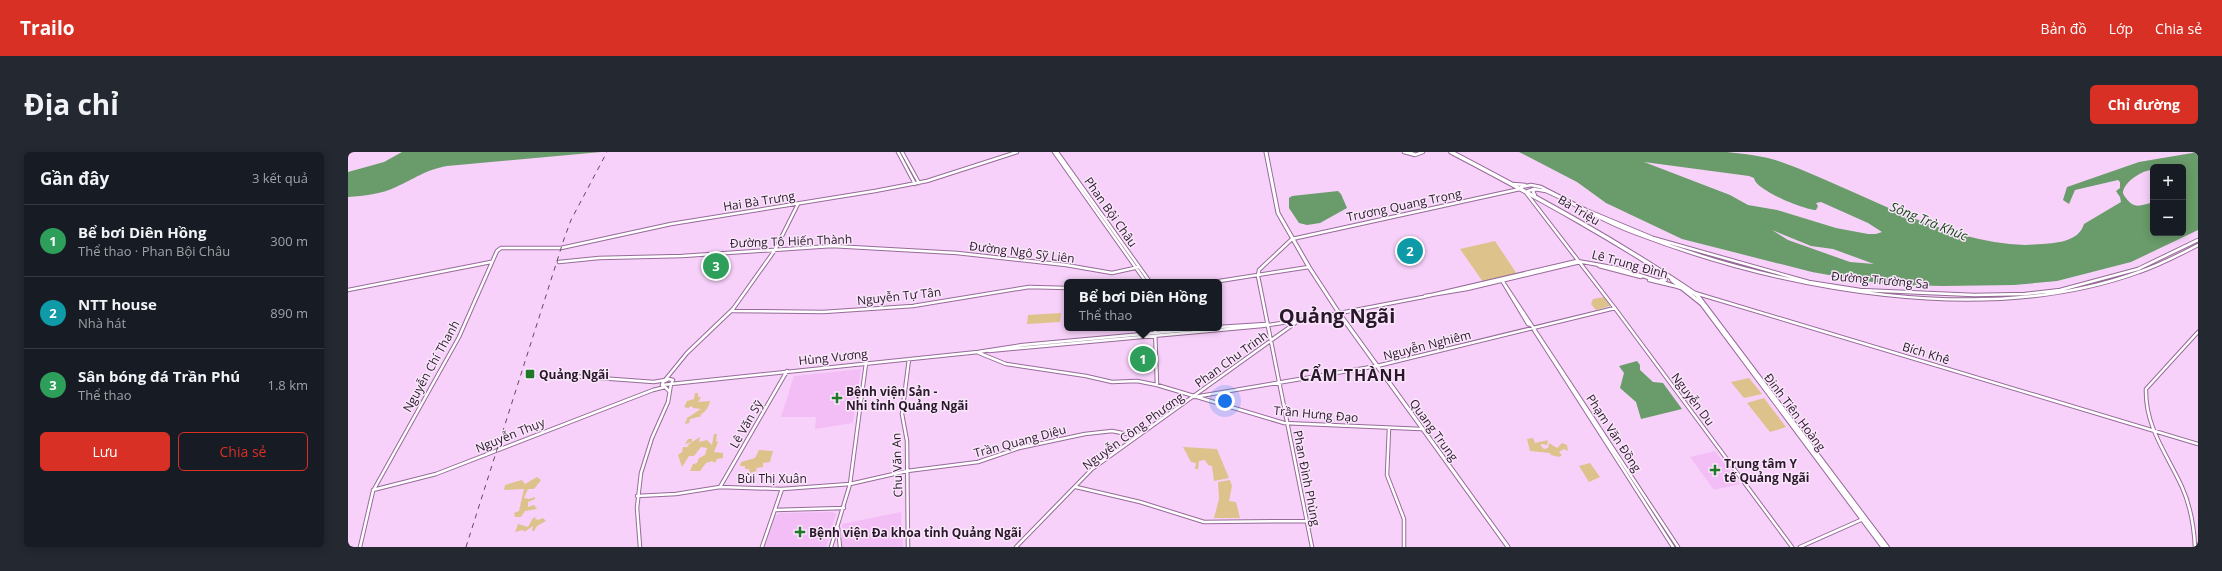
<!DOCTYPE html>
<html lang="vi">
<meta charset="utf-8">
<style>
:root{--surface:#171b24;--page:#242831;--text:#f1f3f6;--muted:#9ea1a6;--line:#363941;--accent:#d93025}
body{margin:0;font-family:"Open Sans",sans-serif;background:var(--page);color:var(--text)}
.controls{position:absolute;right:12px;top:12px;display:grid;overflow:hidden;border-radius:6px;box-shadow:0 2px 10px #0003}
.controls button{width:36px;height:36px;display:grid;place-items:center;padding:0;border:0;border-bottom:1px solid var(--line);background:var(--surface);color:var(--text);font:20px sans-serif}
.you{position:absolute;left:877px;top:249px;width:14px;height:14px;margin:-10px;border:3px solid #fff;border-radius:50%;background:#1a73e8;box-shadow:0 0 0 6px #1a73e833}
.badge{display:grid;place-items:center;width:26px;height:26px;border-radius:50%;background:var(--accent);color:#fff;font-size:13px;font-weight:700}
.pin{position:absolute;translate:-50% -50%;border:2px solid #fff;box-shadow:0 1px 4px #0006}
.popup{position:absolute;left:716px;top:127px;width:158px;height:52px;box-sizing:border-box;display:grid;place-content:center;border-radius:6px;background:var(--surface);filter:drop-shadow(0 1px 3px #0005);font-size:13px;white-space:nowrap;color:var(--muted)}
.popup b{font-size:15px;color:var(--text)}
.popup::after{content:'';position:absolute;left:50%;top:100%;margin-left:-8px;border:8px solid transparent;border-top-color:var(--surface)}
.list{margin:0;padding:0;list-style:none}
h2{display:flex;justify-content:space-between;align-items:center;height:52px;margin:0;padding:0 16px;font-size:17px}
h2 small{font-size:13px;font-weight:400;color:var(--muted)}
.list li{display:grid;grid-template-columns:26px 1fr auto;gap:12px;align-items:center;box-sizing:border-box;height:72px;padding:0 16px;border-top:1px solid var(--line)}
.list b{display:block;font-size:15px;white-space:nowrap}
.list p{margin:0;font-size:13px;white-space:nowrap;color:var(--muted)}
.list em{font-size:13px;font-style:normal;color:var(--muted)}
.actions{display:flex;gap:8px;padding:12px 16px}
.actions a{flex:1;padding:9px 0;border:1px solid var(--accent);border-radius:6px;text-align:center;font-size:14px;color:var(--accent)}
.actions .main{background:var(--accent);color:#fff}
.map{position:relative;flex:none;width:1850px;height:395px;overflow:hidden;border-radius:6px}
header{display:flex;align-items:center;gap:24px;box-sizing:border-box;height:56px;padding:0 20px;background:var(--accent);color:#fff}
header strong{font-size:19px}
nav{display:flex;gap:22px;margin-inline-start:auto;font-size:14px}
.intro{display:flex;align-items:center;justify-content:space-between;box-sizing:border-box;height:96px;padding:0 24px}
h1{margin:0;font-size:28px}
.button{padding:10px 18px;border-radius:6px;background:var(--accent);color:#fff;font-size:14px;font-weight:700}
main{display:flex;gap:24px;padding:0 24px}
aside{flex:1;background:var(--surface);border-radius:6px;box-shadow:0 2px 10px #0003}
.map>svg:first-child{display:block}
.built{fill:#f3bef6}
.green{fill:#ddc28c}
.water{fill:#699c6a;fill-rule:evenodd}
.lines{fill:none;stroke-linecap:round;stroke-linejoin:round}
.secondary-casing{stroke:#966b99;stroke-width:4.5}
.primary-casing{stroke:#966b99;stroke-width:5}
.highway-casing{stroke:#966b99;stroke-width:5.5}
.secondary{stroke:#fff;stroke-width:2.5}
.primary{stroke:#fff;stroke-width:3}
.highway{stroke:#fff;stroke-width:3.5}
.rail{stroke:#604962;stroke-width:1;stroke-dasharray:5 5;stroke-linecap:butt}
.poi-dot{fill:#1f7a28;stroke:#f9e6fa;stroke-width:1.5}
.labels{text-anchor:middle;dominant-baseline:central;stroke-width:3;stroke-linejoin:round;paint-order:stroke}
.street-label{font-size:12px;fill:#29182a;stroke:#f9e6fa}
.poi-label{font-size:12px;font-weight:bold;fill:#29182a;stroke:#f9e6fa;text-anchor:start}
.water-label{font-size:13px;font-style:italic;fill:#134917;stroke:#f9e6fa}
.district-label{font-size:16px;font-weight:bold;letter-spacing:1px;fill:#29182a;stroke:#f9e6fa}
.town-label{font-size:20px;font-weight:bold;fill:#29182a;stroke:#f9e6fa}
</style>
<header>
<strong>Trailo</strong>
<nav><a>Bản đồ</a><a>Lớp</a><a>Chia sẻ</a></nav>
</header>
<div class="intro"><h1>Địa chỉ</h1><a class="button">Chỉ đường</a></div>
<main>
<aside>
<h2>Gần đây<small>3 kết quả</small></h2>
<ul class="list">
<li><span class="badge" style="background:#2e9e5b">1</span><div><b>Bể bơi Diên Hồng</b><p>Thể thao · Phan Bội Châu</p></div><em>300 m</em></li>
<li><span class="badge" style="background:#0f9aa8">2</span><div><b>NTT house</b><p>Nhà hát</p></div><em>890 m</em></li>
<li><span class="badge" style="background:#2e9e5b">3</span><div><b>Sân bóng đá Trần Phú</b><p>Thể thao</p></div><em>1.8 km</em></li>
</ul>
<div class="actions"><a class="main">Lưu</a><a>Chia sẻ</a></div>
</aside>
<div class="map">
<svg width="1850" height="395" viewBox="0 0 1850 395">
<rect width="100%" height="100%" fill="#f7d1fa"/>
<path class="built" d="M513 217 505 271 467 277 468 265H433L446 224Z
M1367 299 1392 332 1366 338 1342 305Z
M485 360 488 362 478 395H416L427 364 432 361Z
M553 360 555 395H494V372Z"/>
<path class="green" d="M1147 89 1169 122 1135 130 1112 97Z
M367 105 379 106 368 123H357Z
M1256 145 1262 154 1248 158 1243 152 1245 147Z
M713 161 712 170 679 172 680 163Z
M1401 226 1414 242 1396 246 1383 230Z
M347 241H350V245H353L350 250 362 249C361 254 358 260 352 263L354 264 342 267 341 271 337 272 339 266 353 257 345 256 344 254 340 256 336 255 339 249 346 247Z
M1416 246 1438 275 1422 280 1399 251Z
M366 282H369L368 289 370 290 366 300 375 301V306L369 307 367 311 364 309 358 311 352 319H342L345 312 349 311 351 306 357 303 359 296 353 295 346 304H341L334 315 330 303 334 300 335 295H342L339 294 344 290 337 292 340 287H344V290L352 285 351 290 359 288 364 293Z
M1185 286 1187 291 1200 288 1199 293 1193 292V294L1196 297 1200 296 1201 291 1209 296 1214 291 1219 293 1220 299 1216 297 1211 300 1214 303 1211 305 1203 303 1202 301 1182 299 1179 287Z
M835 295 869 297 881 326 866 329 864 314 860 313 857 308 851 309 850 317H847L848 311 843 310Z
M411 298 425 299 422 310 415 311V315L408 316 409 319 402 321 401 317H397V314H392L393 310 407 306Z
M1242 311 1252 325 1241 330 1231 314Z
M189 325 193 328 186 337H180L176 346 181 347 187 345V347L180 350V355L186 353 189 357 177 359 173 365H167L166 361 171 359 176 337 156 338 157 333 174 328 177 332Z
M882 328 884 334 881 349 888 350 892 366H866L871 347 870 330Z
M188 365 187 367 190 368 195 366 198 369 189 374 186 379H184L185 374 176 380 175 378 167 380 170 372 180 375 185 366Z"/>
<path class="water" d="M54 0H253L99 14C77 18 68 26 48 35 33 42 16 44 0 45V20L36 10Z
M1171 0H1379C1397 2 1418 4 1436 11 1510 38 1596 91 1677 93 1683 93 1689 92 1695 92 1710 91 1731 89 1736 72L1773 50 1772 45 1768 39 1772 36V30L1770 28 1727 38 1721 52 1715 48 1719 35 1791 10 1850 0V78L1783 110 1709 129 1666 133 1595 134 1553 133 1515 129 1464 120 1334 87 1258 51 1229 30ZM1296 10 1401 24 1406 26C1407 38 1457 58 1468 58L1470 54 1468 51 1473 50 1520 71 1534 80 1528 82H1520L1488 76 1429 58 1400 53 1382 43ZM1805 15H1835V81H1805V50C1792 54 1786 57 1778 46 1777 45 1775 42 1775 41 1775 30 1796 17 1805 18ZM1424 78 1463 94 1485 97 1526 112 1502 110 1440 88Z
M990 39 993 42 999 56 972 71 959 73 951 71 941 56V46L944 44Z
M800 197 801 215 790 216 788 199Z
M1289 209 1292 213V218L1305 230 1315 231 1334 257 1293 267 1288 250 1272 236 1276 221 1271 214Z"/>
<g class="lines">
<defs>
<path id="secondary" d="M550 0 567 32
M554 0 571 31
M706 0 798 130
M709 0 802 130
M1056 0 1067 3 1075 0
M1060 0 1066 2
M1166 32 1177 33
M1173 35 1183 33 1193 35 1238 58 1305 86 1461 130 1512 138 1626 143 1677 142 1712 138 1790 117 1850 88
M1187 37 1185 40 1187 43
M1180 39 1186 37 1198 39C1228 52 1256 70 1287 81 1436 138 1637 176 1791 120 1812 113 1831 103 1850 93
M1179 42 1269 159 1444 395
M211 110 251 106 334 104 484 94 609 101 718 113 764 121 791 115
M1251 114 1293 125
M1153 127 1330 395
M1301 128 1326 134
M865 130 961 115
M1155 130 1180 172 1183 173
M0 138 143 110
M1347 141 1850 292
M1077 144 1119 137 1232 110
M384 159 475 160 565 154 681 135 719 136
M871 175 918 172
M807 176 809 233
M1186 178 1325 395
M641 199 914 174 961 167 1075 145 1229 109 1269 116 1333 136
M631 201 658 212 738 224 764 230 789 229 809 233 936 271 1073 277
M196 222 306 230 317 228 339 201 385 157 427 98 450 52
M321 227 325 228 323 232 314 233 315 230Z
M846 245 1029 214 1267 156
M1041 276 1039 323 1056 367V395
M372 335 439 219
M728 335 792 350 856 370 958 369
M25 338 88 322 305 238 317 235 321 239
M289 344 328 342 372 335 434 337 502 332 559 319 630 310 671 296 737 282 764 279 789 284
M427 358 496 356
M490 376 492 395
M12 395 25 339 111 185 149 99 153 96H213L323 72 527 39 579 29 669 0
M292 395 289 356 293 321 304 286 320 250 323 232 630 200 675 193 861 176
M414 395 434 337
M483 395 502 332 518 211
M560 395 559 289 554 262 561 207
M668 395 744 317 950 169
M964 395 910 124 911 118 944 87 1172 37
M1452 395 1515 367
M1847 395C1846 374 1842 353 1834 335 1819 302 1797 275 1798 237L1850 180"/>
<path id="primary" d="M918 0 930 61 961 115 991 161 1160 395"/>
<path id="highway" d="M1103 0C1187 44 1270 89 1349 143L1539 395
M1324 128 1354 152 1535 395
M1312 129 1317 128 1315 122"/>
</defs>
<use href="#secondary" class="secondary-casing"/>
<use href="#primary" class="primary-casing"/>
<use href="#highway" class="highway-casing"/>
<use href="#secondary" class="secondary"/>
<use href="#primary" class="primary"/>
<use href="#highway" class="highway"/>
<path class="rail" d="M118 395 216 87 223 68 259 0"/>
</g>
<g class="poi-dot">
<rect x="177" y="217" width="10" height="10" rx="2"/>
<path d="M487 240h4v4h4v4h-4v4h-4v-4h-4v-4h4z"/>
<path d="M1365 312h4v4h4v4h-4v4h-4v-4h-4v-4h4z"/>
<path d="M450 374h4v4h4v4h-4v4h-4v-4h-4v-4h4z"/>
</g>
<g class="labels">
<g class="street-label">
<text transform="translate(411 49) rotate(-9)">Hai Bà Trưng</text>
<text transform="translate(1056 53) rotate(-12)">Trương Quang Trọng</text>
<text transform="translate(1231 58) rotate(31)">Bà Triệu</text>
<text transform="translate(763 60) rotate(55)">Phan Bội Châu</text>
<text transform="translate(443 89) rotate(-2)">Đường Tô Hiến Thành</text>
<text transform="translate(674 100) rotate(7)">Đường Ngô Sỹ Liên</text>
<text transform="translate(1282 112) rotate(15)">Lê Trung Đình</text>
<text transform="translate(1532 128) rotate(5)">Đường Trường Sa</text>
<text transform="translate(551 144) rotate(-6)">Nguyễn Tự Tân</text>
<text transform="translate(1079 193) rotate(-14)">Nguyễn Nghiêm</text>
<text transform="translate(1578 201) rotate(17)">Bích Khê</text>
<text transform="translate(485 205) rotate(-6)">Hùng Vương</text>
<text transform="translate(883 207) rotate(-36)">Phan Chu Trinh</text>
<text transform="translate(83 214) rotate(-61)">Nguyễn Chí Thanh</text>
<text transform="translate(1345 247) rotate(53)">Nguyễn Du</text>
<text transform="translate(1447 260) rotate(53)">Đinh Tiên Hoàng</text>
<text transform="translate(968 262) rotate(5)">Trần Hưng Đạo</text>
<text transform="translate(398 272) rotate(-60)">Lê Văn Sỹ</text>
<text transform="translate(1086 278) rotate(54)">Quang Trung</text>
<text transform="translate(785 279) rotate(-36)">Nguyễn Công Phương</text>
<text transform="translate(1266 281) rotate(57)">Phạm Văn Đồng</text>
<text transform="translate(162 283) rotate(-22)">Nguyễn Thụy</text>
<text transform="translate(672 289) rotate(-15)">Trần Quang Diệu</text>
<text transform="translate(549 313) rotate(-92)">Chu Văn An</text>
<text x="424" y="326">Bùi Thị Xuân</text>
<text transform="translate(959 326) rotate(79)">Phan Đình Phùng</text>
</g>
<g class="poi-label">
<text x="191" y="222">Quảng Ngãi</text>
<text x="498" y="239">Bệnh viện Sản -<tspan x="498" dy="14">Nhi tỉnh Quảng Ngãi</tspan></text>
<text x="1376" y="311">Trung tâm Y<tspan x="1376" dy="14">tế Quảng Ngãi</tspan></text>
<text x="461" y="380">Bệnh viện Đa khoa tỉnh Quảng Ngãi</text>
</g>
<g class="water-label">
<text transform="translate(1581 69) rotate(22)">Sông Trà Khúc</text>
</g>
<g class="district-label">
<text x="1005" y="223">CẨM THÀNH</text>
</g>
<g class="town-label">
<text x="989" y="163">Quảng Ngãi</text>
</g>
</g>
</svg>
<div class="controls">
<button>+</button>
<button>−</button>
</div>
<div class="you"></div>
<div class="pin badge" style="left:795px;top:207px;background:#2e9e5b">1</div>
<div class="popup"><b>Bể bơi Diên Hồng</b>Thể thao</div>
<div class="pin badge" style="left:1062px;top:99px;background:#0f9aa8">2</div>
<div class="pin badge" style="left:368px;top:114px;background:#2e9e5b">3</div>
</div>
</main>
